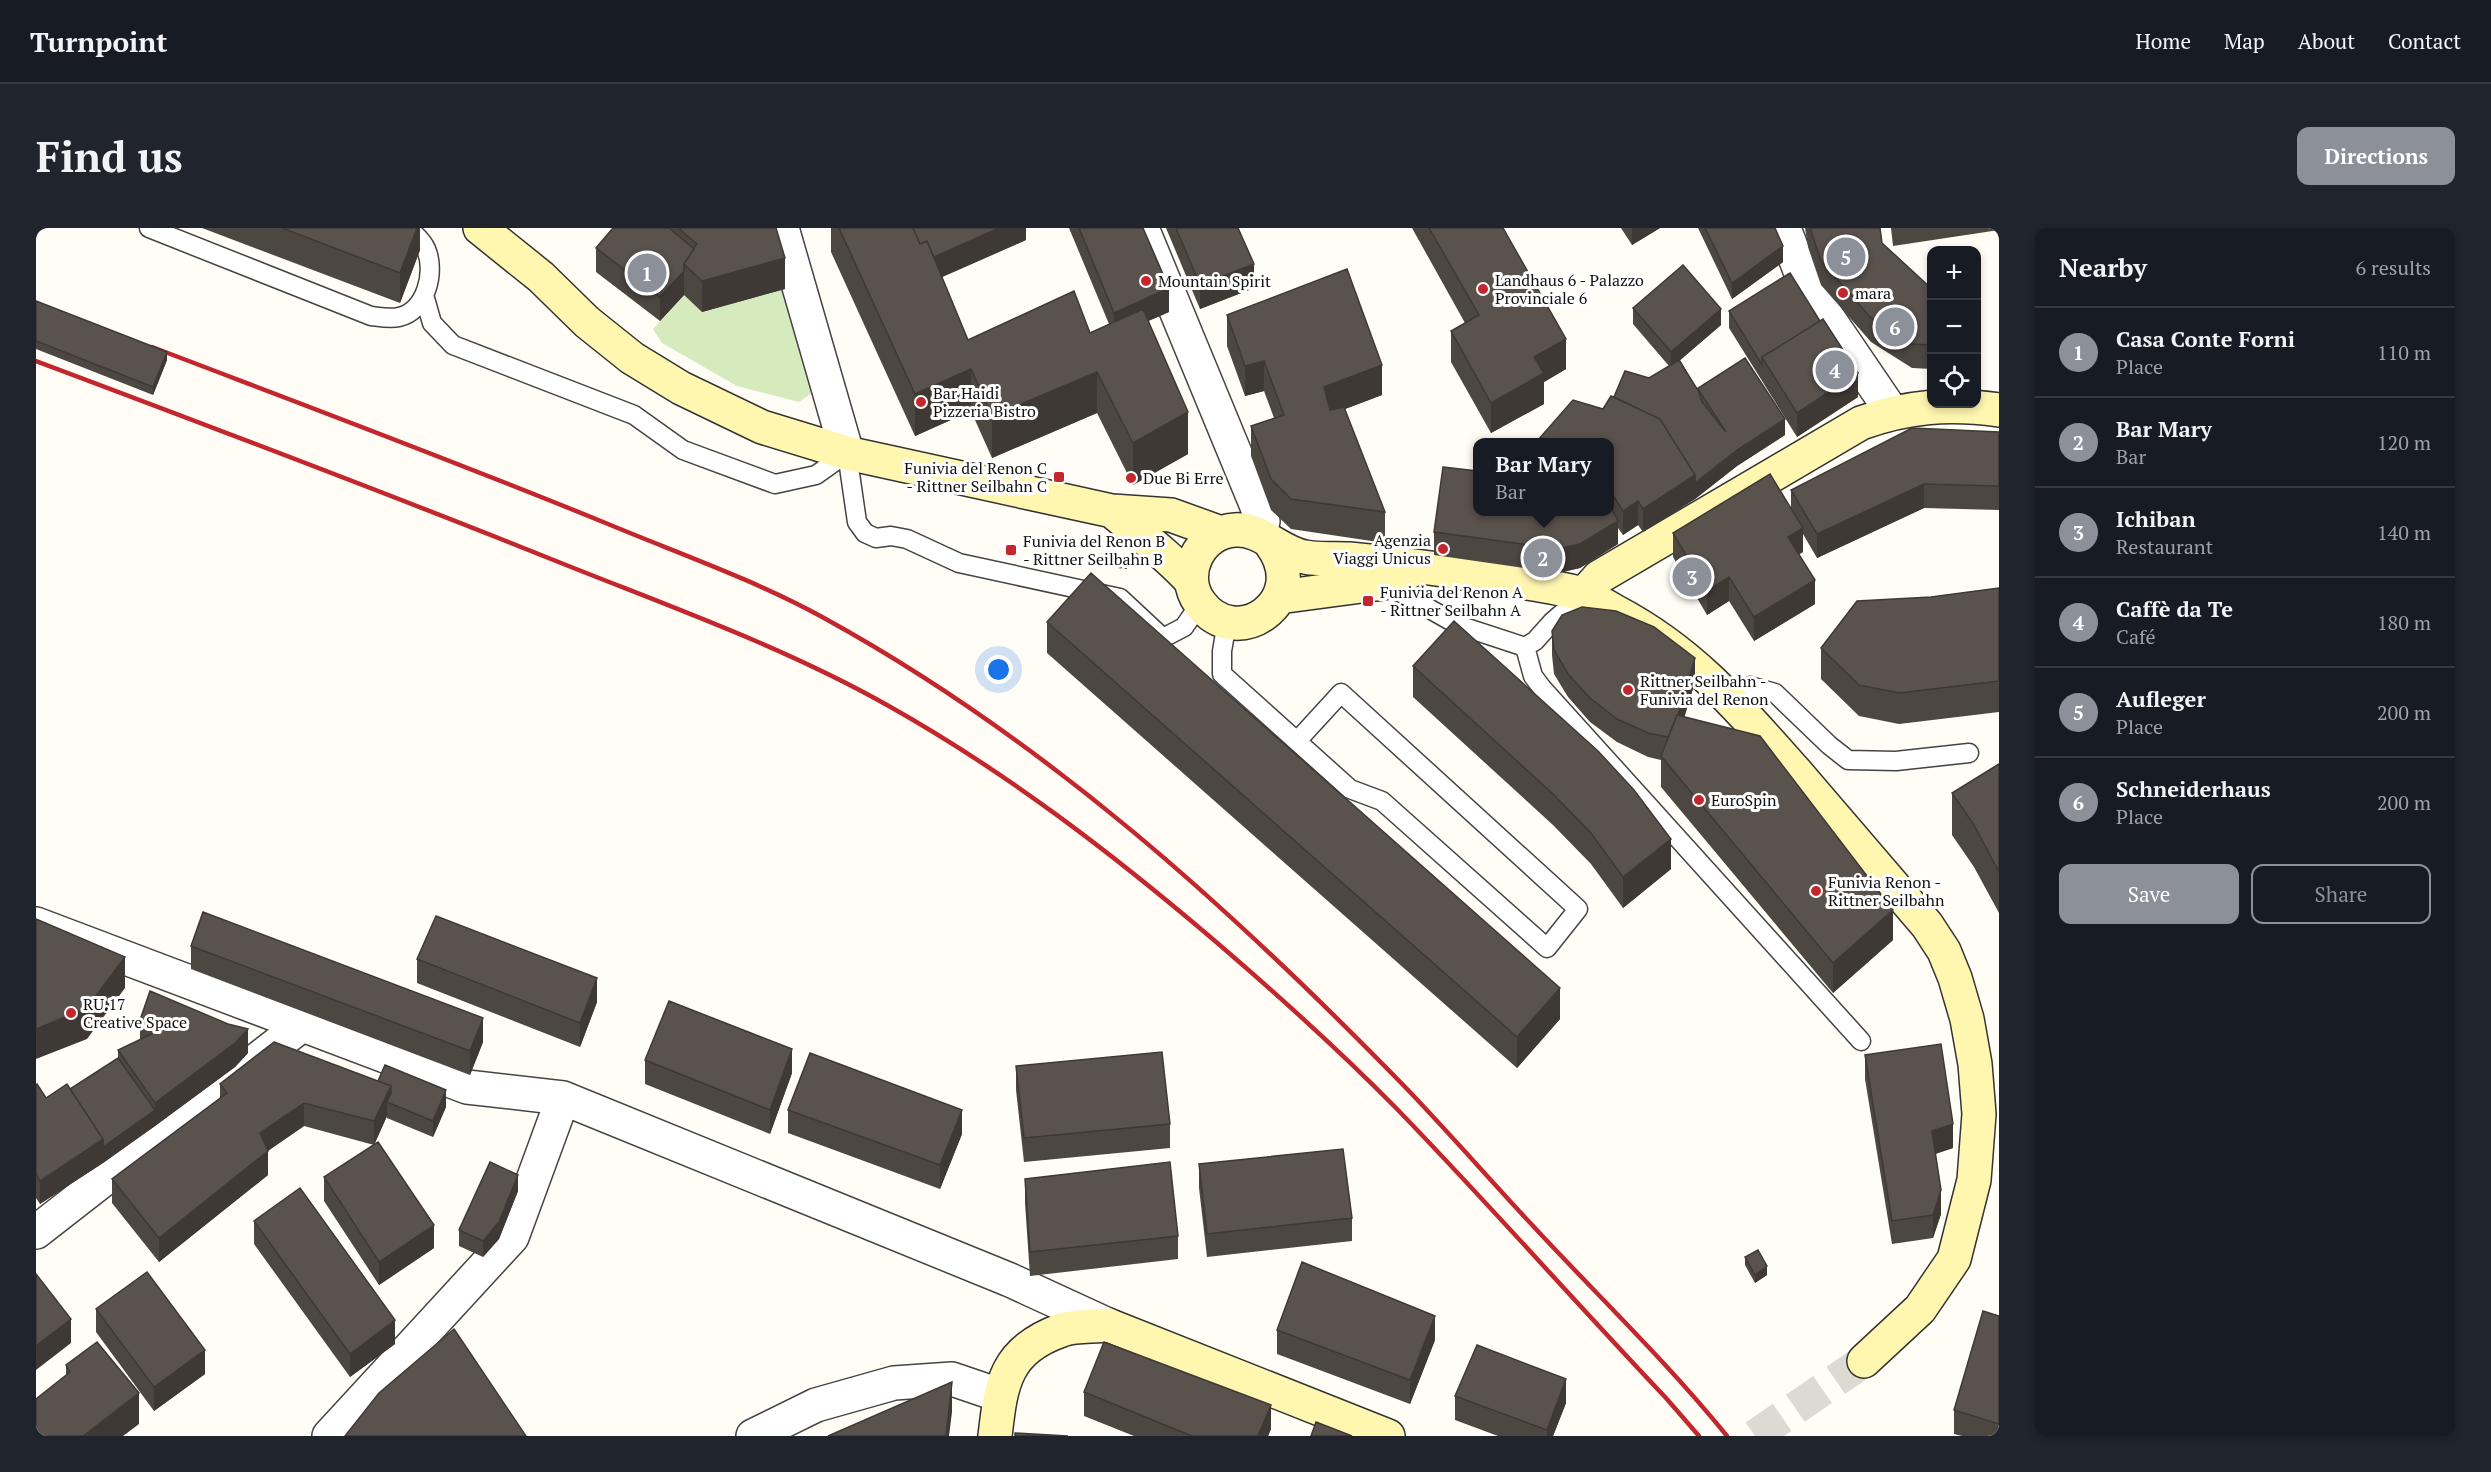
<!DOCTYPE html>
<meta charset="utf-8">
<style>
:root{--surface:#171b24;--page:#20242c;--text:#f1f3f6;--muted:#9ea1a6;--line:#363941;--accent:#8c9099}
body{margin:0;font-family:"PT Serif",serif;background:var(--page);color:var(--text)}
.controls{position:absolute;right:18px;top:18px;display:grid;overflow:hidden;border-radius:12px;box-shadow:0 3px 9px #0003}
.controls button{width:54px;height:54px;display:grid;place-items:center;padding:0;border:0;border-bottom:2px solid var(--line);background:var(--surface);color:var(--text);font:30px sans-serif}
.you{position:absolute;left:963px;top:442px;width:21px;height:21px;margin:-15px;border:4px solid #fff;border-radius:50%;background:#1a73e8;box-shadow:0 0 0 9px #1a73e833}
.badge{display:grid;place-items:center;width:39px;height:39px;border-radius:50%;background:var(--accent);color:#fff;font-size:20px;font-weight:700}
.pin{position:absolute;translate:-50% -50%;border:3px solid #fff;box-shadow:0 2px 6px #0006}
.popup{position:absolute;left:1437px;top:210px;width:141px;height:78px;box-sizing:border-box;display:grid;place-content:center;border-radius:12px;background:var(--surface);filter:drop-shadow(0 2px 4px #0005);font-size:20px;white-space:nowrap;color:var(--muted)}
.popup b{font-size:22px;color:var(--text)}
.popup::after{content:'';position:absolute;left:50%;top:100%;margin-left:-12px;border:12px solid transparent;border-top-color:var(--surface)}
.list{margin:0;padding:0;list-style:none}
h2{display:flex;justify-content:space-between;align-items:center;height:78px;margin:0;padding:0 24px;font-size:26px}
h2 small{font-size:20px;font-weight:400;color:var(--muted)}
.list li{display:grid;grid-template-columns:39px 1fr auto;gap:18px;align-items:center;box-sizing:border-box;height:90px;padding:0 24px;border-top:2px solid var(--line)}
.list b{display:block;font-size:22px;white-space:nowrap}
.list p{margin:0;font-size:20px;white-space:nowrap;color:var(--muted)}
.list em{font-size:20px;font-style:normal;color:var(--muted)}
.actions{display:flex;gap:12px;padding:18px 24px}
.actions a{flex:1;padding:14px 0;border:2px solid var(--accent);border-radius:12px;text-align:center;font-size:21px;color:var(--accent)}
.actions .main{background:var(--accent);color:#fff}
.icon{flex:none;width:33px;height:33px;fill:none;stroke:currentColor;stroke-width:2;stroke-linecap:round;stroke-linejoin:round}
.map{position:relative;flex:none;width:1963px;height:1208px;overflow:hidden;border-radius:12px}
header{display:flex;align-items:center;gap:36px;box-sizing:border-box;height:84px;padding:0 30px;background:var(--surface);border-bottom:2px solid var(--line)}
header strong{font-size:28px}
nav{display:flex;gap:33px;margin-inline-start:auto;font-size:21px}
.intro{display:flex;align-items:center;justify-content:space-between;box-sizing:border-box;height:144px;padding:0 36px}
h1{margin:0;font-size:42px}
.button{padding:15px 27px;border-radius:12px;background:var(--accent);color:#fff;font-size:21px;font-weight:700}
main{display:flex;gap:36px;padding:0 36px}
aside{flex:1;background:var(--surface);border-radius:12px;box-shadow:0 3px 9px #0003}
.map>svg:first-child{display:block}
.green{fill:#d5ebbd}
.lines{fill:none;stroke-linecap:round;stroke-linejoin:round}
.secondary-tunnel{stroke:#dbdad3;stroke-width:33;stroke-dasharray:33 16;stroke-linecap:butt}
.lane-casing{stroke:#444;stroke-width:21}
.street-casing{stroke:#444;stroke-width:36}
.secondary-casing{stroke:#333;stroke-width:36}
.path{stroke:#333;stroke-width:4;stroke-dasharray:6 3;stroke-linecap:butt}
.lane{stroke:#fff;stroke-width:18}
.street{stroke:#fff;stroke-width:33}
.secondary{stroke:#fff6b0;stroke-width:33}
.rail{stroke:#c4262e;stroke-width:4.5}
.wall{fill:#4d4742}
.shaded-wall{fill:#3f3936}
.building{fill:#5a524d;stroke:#3f3936;stroke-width:1.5;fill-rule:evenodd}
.poi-dot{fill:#c4262e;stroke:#fff;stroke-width:2}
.labels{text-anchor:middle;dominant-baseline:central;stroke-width:6;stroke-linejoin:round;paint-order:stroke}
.poi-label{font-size:16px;fill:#111;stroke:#fff;text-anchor:start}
</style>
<header>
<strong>Turnpoint</strong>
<nav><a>Home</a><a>Map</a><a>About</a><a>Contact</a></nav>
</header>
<div class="intro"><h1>Find us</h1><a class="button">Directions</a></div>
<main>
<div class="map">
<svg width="1963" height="1208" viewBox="0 0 1963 1208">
<rect width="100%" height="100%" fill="#fffdf5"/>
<path class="green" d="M749 61 777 164 763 174 701 158 626 115 617 101 648 67 666 84Z"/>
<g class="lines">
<path class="secondary-tunnel" d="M1719 1208 1828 1133"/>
<defs>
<path id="lane" d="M113 0 335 88C344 89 354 91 363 89 390 83 400 44 390 21 386 12 379 6 371 0
M388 67 396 95 417 117 598 187 647 222 739 256 780 247 811 225 821 294 829 305 840 310 855 308 871 311 923 335 1084 370 1127 410 1148 399 1164 376
M1348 355 1422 397 1489 419 1499 413 1516 394 1547 367
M1191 394 1186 423V446L1314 561 1346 573 1511 720 1542 681 1305 465 1261 513
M1489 419 1497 448 1506 460 1825 813
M1697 473 1714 458 1739 465 1793 517 1812 532 1860 533 1933 525"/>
<path id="street" d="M746 0 811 225
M1106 0 1227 293 1224 307
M1748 0 1769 56 1856 184
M0 696 431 859 527 870 974 1052 1072 1097
M0 1004 267 796
M293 1208 476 1009 527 870
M717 1208 780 1177 858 1155 916 1151 963 1167"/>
<path id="secondary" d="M444 0 505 49 551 94 596 130 645 160 726 199 811 225 1076 283 1135 287 1185 305
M1076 283C1103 306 1132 327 1155 353
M1235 316C1277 373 1200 425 1164 375 1143 347 1163 304 1199 302 1225 300 1244 325 1269 329 1283 332 1298 330 1313 331 1355 335 1396 339 1438 347 1473 353 1511 356 1546 366 1557 370 1569 378 1580 384 1656 424 1703 480 1759 543 1803 594 1847 645 1891 697L1908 723 1919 750 1931 791 1939 836 1943 886 1938 952 1918 1031 1884 1081 1828 1133
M1547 367 1563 349 1825 195C1872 178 1914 175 1963 182
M1243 369 1348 355 1375 343
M959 1208C965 1155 969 1122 1026 1102 1039 1097 1058 1099 1072 1097L1352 1208"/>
</defs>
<use href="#lane" class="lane-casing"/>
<use href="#street" class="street-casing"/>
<use href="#secondary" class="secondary-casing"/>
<path class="path" d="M1053 335 1091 339"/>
<use href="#lane" class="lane"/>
<use href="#street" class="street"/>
<use href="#secondary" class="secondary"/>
<path class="rail" d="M116 119C268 177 421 234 572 296 644 326 719 352 788 390 1010 512 1196 681 1372 862 1415 907 1456 954 1498 999 1563 1069 1631 1134 1691 1208
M0 133C176 199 351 265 525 335 635 379 748 419 851 477 969 543 1077 626 1179 713 1242 767 1303 822 1361 881 1452 975 1539 1074 1630 1170L1663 1208"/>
</g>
<path class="wall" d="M166 0H384V22L364 75Z
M577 0H740L749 61 666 84 648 67 624 93 560 44V20Z
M795 0H990V12L906 49 932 112 1054 105 1073 96 1033 0H1107L1133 84 1112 93 1152 226 1097 257 1061 185 956 230 935 183 879 208 795 24Z
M1130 0H1202L1218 60 1164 81Z
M1376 0H1467L1530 141 1508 154V176L1455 205 1415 134V103L1429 95Z
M1585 0H1624L1596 17Z
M1662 0H1739L1747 34 1696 71Z
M1769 0H1844L1846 15 1896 61V141L1876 140 1835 114 1785 57 1772 19Z
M1855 0H1963V2L1857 18Z
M0 73 131 132 117 167 0 121Z
M1597 80 1685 97 1644 132 1661 161 1749 207 1701 238 1659 271 1607 304 1602 297 1587 307 1582 300V316L1544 340 1522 345 1398 327V304L1441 284H1573V214H1502V212L1567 181 1578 169 1613 150 1633 138 1597 96Z
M1693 83 1822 169 1761 209 1693 100Z
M1191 87 1346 167 1309 181 1349 284V315L1255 301 1235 282 1215 228V198L1238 190 1228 163 1209 168 1191 118Z
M1963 204V282L1888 280 1781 330 1767 306V324L1763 326 1779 376 1718 413 1693 373 1671 387 1637 329V305L1755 280V262Z
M1963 360V484L1863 496 1823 488 1785 451V420L1895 369Z
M1011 394 1524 791 1481 840 1011 425Z
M1516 403 1659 454 1648 489 1857 712 1797 765 1625 559V532L1612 529 1581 514 1554 494 1532 469 1518 446 1516 427Z
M1377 438 1635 641 1587 680 1555 636 1517 597 1377 469Z
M1963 536V685L1938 639 1916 607V565Z
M155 718 447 814 434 847 155 741Z
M381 731 561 774 544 819 381 755Z
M104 792 212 825 199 839 119 898 67 935 4 976 0 970V857L10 870 34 861 82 830V822L104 812Z
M1829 827 1917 920 1899 926 1905 986 1897 1010 1856 1016 1829 851Z
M609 832 756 845 734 906 609 856Z
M980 838 1134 896V920L988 934 980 862Z
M184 856 410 879 397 909 351 890V888L338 917 268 898 232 923V947L123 1034 76 975V951L184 870Z
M752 882 926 906 904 961 752 905Z
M1163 936 1316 990V1013L1171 1029 1163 960Z
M288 949 398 1020 343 1057 288 973Z
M989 951 1142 1008V1031L994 1048 989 975Z
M482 963 463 1011 447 1029 423 1018V1002Z
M218 993 359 1116 314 1149 218 1016Z
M1709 1029 1731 1047 1719 1055 1709 1037Z
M60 1081 169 1146 118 1183 60 1104Z
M1963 1088V1208H1926L1918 1206V1182Z
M1241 1102 1399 1112 1374 1176 1241 1126Z
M30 1137 103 1196 30 1147Z
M1048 1164 1235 1201 1232 1208H1098L1048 1188Z
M1419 1168 1530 1175 1517 1208H1462L1419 1192Z"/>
<path class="shaded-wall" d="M381 0H384V22L364 75V45Z
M963 0H990V12L888 57V33Z
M1597 0H1624L1596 17V1Z
M1747 18V34L1696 71V55Z
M749 30V61L666 84V53Z
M1218 36V60L1164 81V57Z
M648 43V67L624 93V69Z
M1133 60V84L1078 108V85Z
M1685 81V97L1635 140V124Z
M1530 111V141L1508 154V176L1455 205V175L1498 129Z
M131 124V132L117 167V159Z
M1228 133V163L1209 168V138Z
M1346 137V167L1288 189V159Z
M935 141V183L879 208V166Z
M1061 144V185L956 230V188Z
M1822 145V169L1761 209V185Z
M1152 184V226L1097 257V215Z
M1749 191V207L1701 238 1659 271 1607 304V281L1659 247 1701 222Z
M1888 256V280L1781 330V306Z
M1602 273V297L1587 307V283Z
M1582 293V316L1544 340 1522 345V321Z
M1767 300V324L1752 333V309Z
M1693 349V373L1671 387V363Z
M1779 352V376L1718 413V389Z
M1659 430V454L1635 534V510Z
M1635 611V641L1587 680V649Z
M1857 682V712L1797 765V735Z
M89 729V760L51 811 0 831V801Z
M561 750V774L544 819V795Z
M1524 760V791L1481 840V809Z
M447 790V814L434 847V823Z
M212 801V825L199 839 119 898V875Z
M756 821V845L734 906V882Z
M355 858V875L351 874V888L338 917V893Z
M410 862V879L397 909V893Z
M268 875V898L224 928V905Z
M119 882V898L67 935 4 976V953L67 911Z
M926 882V906L904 961V937Z
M1917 896V920L1896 927V903Z
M232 923V947L123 1034V1010Z
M482 947V963L463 1011 447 1029V1013Z
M1905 962V986L1897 1010V987Z
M398 997V1020L343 1057V1034Z
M1731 1038V1047L1719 1055V1047Z
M1399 1088V1112L1374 1176V1152Z
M35 1091V1115L0 1142V1118Z
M359 1092V1116L314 1149V1126Z
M169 1122V1146L118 1183V1159Z
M1530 1151V1175L1517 1208H1511V1202Z
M916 1154V1184L913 1208H910Z
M103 1165V1196L87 1208H47Z
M1235 1177V1201L1232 1208H1222Z"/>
<path class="building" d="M246 0H381L364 45Z
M577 0H633L658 21 648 36V43L624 69 560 20Z
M642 0H740L749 30 666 53 648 36 661 16Z
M803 0H877L884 16 891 13 932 112 1038 63 1054 105 1107 81 1152 184 1097 215 1061 144 956 188 935 141 879 166Z
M877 0H963L898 29 891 13 884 16Z
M1043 0H1107L1133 60 1078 85Z
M1140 0H1202L1218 36 1164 57Z
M1393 0H1467L1530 111 1498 129 1508 145 1455 175 1415 103 1443 87Z
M1669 0H1739L1747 18 1696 55Z
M1774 0H1844L1846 15 1896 61V117L1876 116 1835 90 1785 33Z
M1647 37 1685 81 1635 124 1597 80Z
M1311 41 1346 137 1288 159 1294 182 1308 179 1349 284 1255 271 1235 251 1215 198 1248 187 1228 133 1209 138 1191 87Z
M1754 45 1784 93 1726 129V137L1693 83Z
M0 73 131 124 117 159 0 113Z
M1787 91 1822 145 1761 185 1726 129Z
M1709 130 1749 191 1701 222 1659 255V247L1624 191 1578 169 1589 143 1613 150 1643 132 1661 161ZM1662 161 1690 204 1666 174Z
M1575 168 1624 191 1659 247 1607 281 1602 273 1587 283 1573 261V214H1504L1502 212 1537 172 1567 181Z
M1876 200 1963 204V258L1888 256 1781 306 1755 262Z
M1407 239 1441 243V284H1573V276L1582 293 1544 316 1522 321 1398 304Z
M1734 246 1767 300 1752 309 1779 352 1718 389 1693 349 1671 363 1637 305Z
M1055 345 1524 760 1481 809 1011 394Z
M1963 360V453L1863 465 1823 457 1785 420 1821 373 1895 369Z
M1546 379 1580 383 1618 399 1659 430 1642 487H1641L1632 509 1612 505 1581 491 1554 470 1532 446 1518 422 1516 403 1526 387Z
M1418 393 1562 523 1598 562 1635 611 1587 649 1555 605 1517 566 1377 438Z
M1641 487 1724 508 1857 682 1797 735 1625 528Z
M1963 536V644L1938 597 1916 565Z
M167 684 447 790 434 823 155 718Z
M400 688 561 750 544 795 381 731Z
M0 691 89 729 51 780 0 801Z
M114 763 192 796 212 801 199 815 119 875 82 822 122 803 104 792Z
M633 773 756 821 734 882 609 832Z
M238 814 355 858 338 893 268 875 224 905 232 923 123 1010 76 951 191 865 184 856Z
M1905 816 1917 896 1896 903 1905 962 1897 987 1856 993 1829 827Z
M1126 824 1134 896 988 910 980 838Z
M774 825 926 882 904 937 752 882Z
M82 830 119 882 67 919V911L34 861Z
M349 837 410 862 397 893 351 874 355 865V858L342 853Z
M1 856 10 870 31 856 67 911 4 953 0 946V857Z
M342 914 398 997 343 1034 288 949Z
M1307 921 1316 990 1171 1006 1163 936Z
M454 934 482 947 463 994 447 1013 423 1002Z
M1134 934 1142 1008 994 1024 989 951Z
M264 960 359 1092 314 1126 218 993Z
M1722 1022 1731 1038 1719 1047 1709 1029Z
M1266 1034 1399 1088 1374 1152 1241 1102Z
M111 1044 169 1122 118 1159 60 1081Z
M0 1046 35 1091 0 1118Z
M1947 1083 1963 1088V1196L1918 1182Z
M418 1101 490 1208H309L343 1165Z
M61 1114 103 1165 47 1208H0V1171L34 1144 30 1137Z
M1068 1114 1235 1177 1222 1208H1156L1048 1164Z
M1441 1117 1530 1151 1511 1202 1419 1168Z
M916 1154 910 1208H792Z
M1280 1194 1316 1208H1275Z
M979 1205 1032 1208H979Z"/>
<g class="poi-dot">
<circle cx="1110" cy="53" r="6"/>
<circle cx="1447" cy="61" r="6"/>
<circle cx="1807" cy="65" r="6"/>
<circle cx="885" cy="174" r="6"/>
<rect x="1017" y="243" width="12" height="12" rx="3"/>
<circle cx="1095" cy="250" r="6"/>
<circle cx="1407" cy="321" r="6"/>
<rect x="969" y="316" width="12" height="12" rx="3"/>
<rect x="1326" y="367" width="12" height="12" rx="3"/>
<circle cx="1592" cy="462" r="6"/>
<circle cx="1663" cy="572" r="6"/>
<circle cx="1780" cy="663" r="6"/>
<circle cx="35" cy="785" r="6"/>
</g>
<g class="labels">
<g class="poi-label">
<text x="1459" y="52">Landhaus 6 - Palazzo<tspan x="1459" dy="18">Provinciale 6</tspan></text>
<text x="1122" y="53">Mountain Spirit</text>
<text x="1819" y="65">mara</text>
<text x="897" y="165">Bar Haidi<tspan x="897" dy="18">Pizzeria Bistro</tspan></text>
<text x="1011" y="240" text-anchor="end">Funivia del Renon C<tspan x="1011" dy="18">- Rittner Seilbahn C</tspan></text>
<text x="1107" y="250">Due Bi Erre</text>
<text x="1395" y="312" text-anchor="end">Agenzia<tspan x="1395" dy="18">Viaggi Unicus</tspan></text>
<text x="987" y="313">Funivia del Renon B<tspan x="987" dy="18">- Rittner Seilbahn B</tspan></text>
<text x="1344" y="364">Funivia del Renon A<tspan x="1344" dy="18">- Rittner Seilbahn A</tspan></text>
<text x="1604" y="453">Rittner Seilbahn -<tspan x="1604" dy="18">Funivia del Renon</tspan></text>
<text x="1675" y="572">EuroSpin</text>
<text x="1792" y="654">Funivia Renon -<tspan x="1792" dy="18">Rittner Seilbahn</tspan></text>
<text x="47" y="776">RU.17<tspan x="47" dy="18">Creative Space</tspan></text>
</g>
</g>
</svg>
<div class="controls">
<button>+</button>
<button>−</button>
<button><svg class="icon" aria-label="locate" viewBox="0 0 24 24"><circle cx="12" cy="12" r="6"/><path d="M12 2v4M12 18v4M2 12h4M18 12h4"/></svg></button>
</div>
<div class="you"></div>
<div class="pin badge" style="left:611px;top:45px">1</div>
<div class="pin badge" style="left:1507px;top:330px">2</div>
<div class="popup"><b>Bar Mary</b>Bar</div>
<div class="pin badge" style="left:1656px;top:349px">3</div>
<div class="pin badge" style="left:1799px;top:142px">4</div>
<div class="pin badge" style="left:1810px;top:29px">5</div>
<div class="pin badge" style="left:1859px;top:99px">6</div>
</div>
<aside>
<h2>Nearby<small>6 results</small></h2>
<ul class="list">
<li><span class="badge">1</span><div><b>Casa Conte Forni</b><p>Place</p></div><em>110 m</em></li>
<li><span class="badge">2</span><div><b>Bar Mary</b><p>Bar</p></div><em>120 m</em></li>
<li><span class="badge">3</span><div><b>Ichiban</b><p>Restaurant</p></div><em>140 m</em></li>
<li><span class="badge">4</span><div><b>Caffè da Te</b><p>Café</p></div><em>180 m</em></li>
<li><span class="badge">5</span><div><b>Aufleger</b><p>Place</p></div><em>200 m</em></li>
<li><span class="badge">6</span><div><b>Schneiderhaus</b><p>Place</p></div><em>200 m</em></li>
</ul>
<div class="actions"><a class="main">Save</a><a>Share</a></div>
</aside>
</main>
